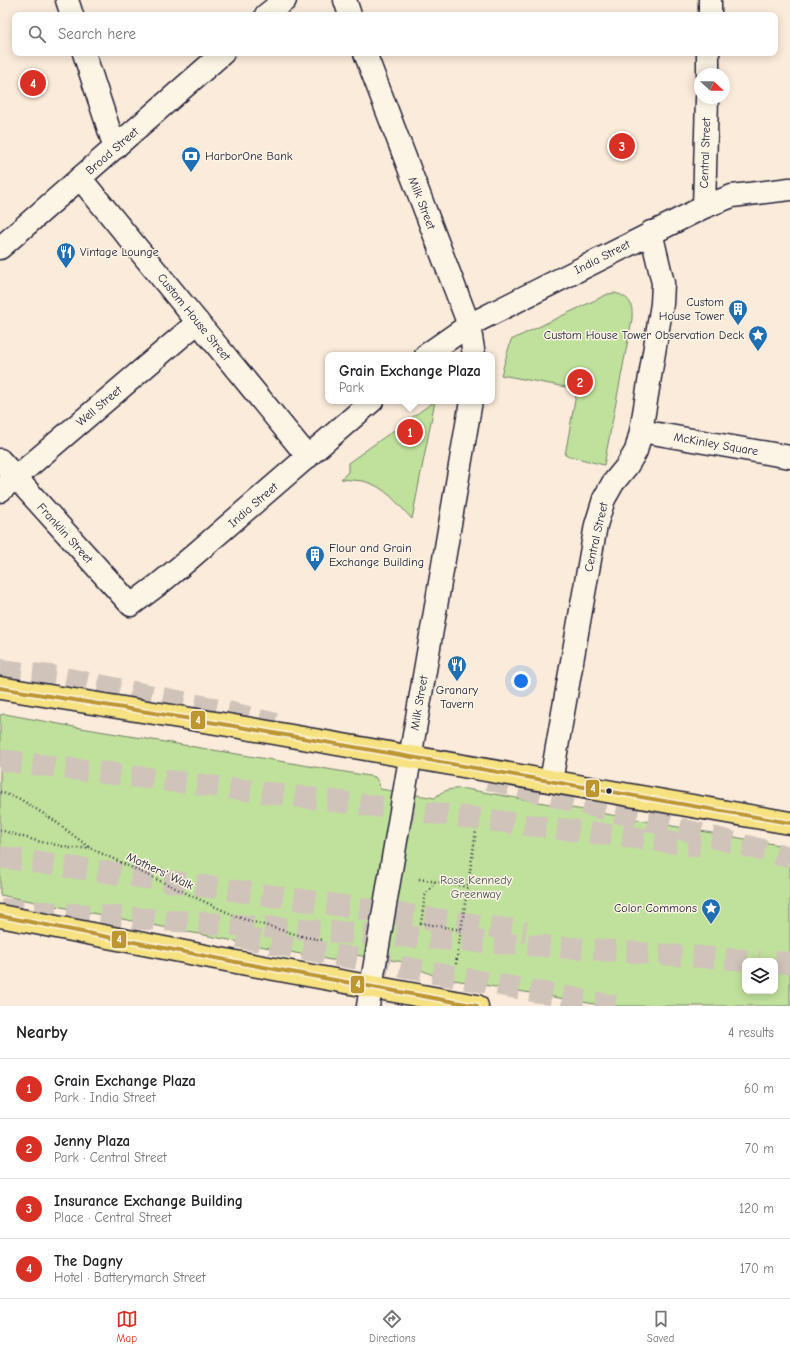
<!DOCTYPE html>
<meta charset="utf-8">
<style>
:root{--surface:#fff;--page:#f2f2f2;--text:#202124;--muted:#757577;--line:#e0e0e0;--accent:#d93025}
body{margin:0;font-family:"Comic Neue",sans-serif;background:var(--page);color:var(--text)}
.controls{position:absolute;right:12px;bottom:12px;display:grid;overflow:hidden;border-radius:8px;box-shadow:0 2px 10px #0003}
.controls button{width:36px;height:36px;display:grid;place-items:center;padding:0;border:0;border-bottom:1px solid var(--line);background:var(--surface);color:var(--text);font:20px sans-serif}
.compass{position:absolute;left:694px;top:68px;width:36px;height:36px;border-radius:50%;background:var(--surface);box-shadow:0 2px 10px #0003;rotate:112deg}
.you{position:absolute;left:521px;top:681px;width:14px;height:14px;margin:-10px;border:3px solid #fff;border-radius:50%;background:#1a73e8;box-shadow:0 0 0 6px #1a73e833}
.badge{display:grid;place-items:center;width:26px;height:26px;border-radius:50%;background:var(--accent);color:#fff;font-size:13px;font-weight:700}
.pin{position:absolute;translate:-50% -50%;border:2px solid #fff;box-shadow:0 1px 4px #0006}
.popup{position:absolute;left:325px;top:352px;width:170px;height:52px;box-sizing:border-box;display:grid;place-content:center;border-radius:8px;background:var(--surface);filter:drop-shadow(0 1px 3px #0005);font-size:13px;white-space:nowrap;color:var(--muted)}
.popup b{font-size:15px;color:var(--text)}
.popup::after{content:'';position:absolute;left:50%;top:100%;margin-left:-8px;border:8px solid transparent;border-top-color:var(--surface)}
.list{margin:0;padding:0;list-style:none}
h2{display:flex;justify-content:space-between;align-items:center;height:52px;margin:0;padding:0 16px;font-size:17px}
h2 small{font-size:13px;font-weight:400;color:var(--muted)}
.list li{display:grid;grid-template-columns:26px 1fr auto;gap:12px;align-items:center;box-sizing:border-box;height:60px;padding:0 16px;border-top:1px solid var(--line)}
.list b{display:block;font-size:15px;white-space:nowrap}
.list p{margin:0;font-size:13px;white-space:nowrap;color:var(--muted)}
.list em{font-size:13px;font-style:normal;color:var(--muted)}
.icon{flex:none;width:22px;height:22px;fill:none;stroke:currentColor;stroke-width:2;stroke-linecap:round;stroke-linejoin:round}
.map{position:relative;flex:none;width:790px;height:1006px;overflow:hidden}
.search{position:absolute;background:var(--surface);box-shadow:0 2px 10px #0003;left:12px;right:12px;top:12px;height:44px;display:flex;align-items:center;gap:10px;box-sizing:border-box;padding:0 14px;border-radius:8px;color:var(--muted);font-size:15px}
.sheet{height:292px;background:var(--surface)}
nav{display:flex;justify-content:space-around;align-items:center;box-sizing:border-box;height:56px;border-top:1px solid var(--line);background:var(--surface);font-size:11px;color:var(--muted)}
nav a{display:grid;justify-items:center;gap:2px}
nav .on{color:var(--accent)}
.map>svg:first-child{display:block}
.green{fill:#c0e19b;stroke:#71826b;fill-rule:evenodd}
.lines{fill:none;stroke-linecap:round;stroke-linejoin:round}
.highway-tunnel{stroke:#d0c3ba;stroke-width:22;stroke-dasharray:22 11;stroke-linecap:butt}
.street-casing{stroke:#22223b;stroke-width:25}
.secondary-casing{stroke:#22223b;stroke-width:25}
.primary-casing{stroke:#22223b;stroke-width:25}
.path{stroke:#22223b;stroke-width:2.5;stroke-dasharray:1 3;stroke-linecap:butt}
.street{stroke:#fcf5e5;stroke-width:22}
.secondary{stroke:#fcf5e5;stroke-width:22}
.primary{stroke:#f6e281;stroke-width:22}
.bus-1-casing{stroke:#fcf5e5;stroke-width:7}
.bus-1{stroke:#bd9630;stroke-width:4}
.bus-dot{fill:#22223b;stroke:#fcf5e5;stroke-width:1.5}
.labels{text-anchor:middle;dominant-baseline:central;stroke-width:3;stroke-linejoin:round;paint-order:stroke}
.street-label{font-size:12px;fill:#22223b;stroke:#fcf5e5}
.poi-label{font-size:12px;fill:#22223b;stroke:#fcf5e5;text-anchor:start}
.park-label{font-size:12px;fill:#4a5253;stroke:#fcf5e5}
.line-badge{stroke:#fcf5e5;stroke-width:1.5}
.badge-label{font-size:11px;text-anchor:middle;font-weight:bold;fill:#fff}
</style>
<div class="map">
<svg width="790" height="1006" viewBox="0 0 790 1006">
<rect width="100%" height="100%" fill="#fbebda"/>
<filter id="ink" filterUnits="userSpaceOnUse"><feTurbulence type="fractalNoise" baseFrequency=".025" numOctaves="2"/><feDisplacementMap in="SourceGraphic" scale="8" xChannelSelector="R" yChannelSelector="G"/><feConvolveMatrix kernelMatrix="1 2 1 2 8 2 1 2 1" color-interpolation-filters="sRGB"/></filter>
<g filter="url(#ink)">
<path class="green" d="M615 293C630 297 633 304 632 319L604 465 565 455 577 389 501 375 511 340 608 294Z
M435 401 412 519C398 504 385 486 363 481 356 480 348 480 341 479L348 472V463Z
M5 714 75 727 375 777 379 783 380 789 435 798C442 789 455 788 466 789L790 847V1006H606L437 977 419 969 412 963 348 954 342 960H331L0 895V715ZM745 961H775V991H745Z"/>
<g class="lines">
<path class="highway-tunnel" d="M0 670 59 677 217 709 275 724
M0 760 700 846
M488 779 789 857
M0 857 526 932
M1 909 760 961
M238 937 615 1006
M775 962 790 963"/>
<defs>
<path id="street" d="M67 0 72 15
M710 15V0
M84 53 115 148
M708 74V53
M80 178 308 457
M704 207 707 98
M426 355 469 325
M0 460 131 605 159 584 187 561 372 401
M0 491 198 322
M368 1006 371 987"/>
<path id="secondary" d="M345 0 350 15
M266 15 285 0
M365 53 469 325 474 355
M0 248 223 53
M469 325 704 207 732 196 790 189
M641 431 790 457
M551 781 596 525 604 499 613 483 627 466 636 451 641 431 662 304 663 283 651 232
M371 987 471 401"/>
<path id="primary" d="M0 688 228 725 790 823
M0 916 236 962 477 1006"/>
</defs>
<use href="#street" class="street-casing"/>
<use href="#secondary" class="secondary-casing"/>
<use href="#primary" class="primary-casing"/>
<path class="path" d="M0 792 20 799 52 819 90 848 237 917 305 937 324 940
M0 830 37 841 70 848H90
M419 879 468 887
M435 882 425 896 421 923 461 930
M456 964 476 831"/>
<use href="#street" class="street"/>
<use href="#secondary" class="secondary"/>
<use href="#primary" class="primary"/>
<defs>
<path id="bus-1" d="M0 688 228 725 790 823
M0 916 236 962 477 1006"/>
</defs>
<use href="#bus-1" class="bus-1-casing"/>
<use href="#bus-1" class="bus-1"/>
</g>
</g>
<defs>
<symbol id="bank-pin" viewBox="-11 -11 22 30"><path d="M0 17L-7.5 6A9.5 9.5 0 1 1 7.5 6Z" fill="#1f6fb2" stroke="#fcf5e5"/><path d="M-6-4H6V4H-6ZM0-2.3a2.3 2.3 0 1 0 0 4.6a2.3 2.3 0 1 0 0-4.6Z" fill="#fff"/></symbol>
<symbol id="restaurant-pin" viewBox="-11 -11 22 30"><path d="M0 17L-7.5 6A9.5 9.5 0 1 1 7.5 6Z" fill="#1f6fb2" stroke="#fcf5e5"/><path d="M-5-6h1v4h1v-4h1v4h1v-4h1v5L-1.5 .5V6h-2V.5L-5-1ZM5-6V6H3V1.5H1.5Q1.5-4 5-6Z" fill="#fff"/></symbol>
<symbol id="building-pin" viewBox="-11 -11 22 30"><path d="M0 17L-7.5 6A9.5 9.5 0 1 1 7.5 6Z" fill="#1f6fb2" stroke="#fcf5e5"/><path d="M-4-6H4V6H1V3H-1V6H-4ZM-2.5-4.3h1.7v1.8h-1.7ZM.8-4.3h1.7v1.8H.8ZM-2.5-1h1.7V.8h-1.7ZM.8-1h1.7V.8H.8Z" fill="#fff"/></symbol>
<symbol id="sight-pin" viewBox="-11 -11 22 30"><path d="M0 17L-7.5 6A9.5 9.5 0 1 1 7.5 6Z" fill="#1f6fb2" stroke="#fcf5e5"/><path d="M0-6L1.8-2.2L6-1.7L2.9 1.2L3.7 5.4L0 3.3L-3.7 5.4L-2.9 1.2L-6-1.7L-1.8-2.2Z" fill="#fff"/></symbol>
</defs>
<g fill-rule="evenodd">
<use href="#bank-pin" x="180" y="145" width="22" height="30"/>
<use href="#restaurant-pin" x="55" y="241" width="22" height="30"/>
<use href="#building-pin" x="727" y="298" width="22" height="30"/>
<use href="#sight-pin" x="747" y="324" width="22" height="30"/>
<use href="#building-pin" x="304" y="544" width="22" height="30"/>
<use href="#restaurant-pin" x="446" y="654" width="22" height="30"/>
<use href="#sight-pin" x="700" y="897" width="22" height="30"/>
</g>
<circle class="bus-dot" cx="609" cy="791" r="3.5"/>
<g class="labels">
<g class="street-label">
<text transform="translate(112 151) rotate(-41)">Broad Street</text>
<text transform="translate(705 153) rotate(-88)">Central Street</text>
<text transform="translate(422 203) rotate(69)">Milk Street</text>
<text transform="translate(602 257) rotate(-27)">India Street</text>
<text transform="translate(194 317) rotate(51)">Custom House Street</text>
<text transform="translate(99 406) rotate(-40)">Well Street</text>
<text transform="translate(716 444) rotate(10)">McKinley Square</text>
<text transform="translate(253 505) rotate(-41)">India Street</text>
<text transform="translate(65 533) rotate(48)">Franklin Street</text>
<text transform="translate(596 537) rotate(-77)">Central Street</text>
<text transform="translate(419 703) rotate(-80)">Milk Street</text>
<text transform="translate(160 871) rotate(25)">Mothers' Walk</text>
</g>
<g class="poi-label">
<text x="205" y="156">HarborOne Bank</text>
<text x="80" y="252">Vintage Lounge</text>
<text x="724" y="302" text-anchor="end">Custom<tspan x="724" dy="14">House Tower</tspan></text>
<text x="744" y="335" text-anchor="end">Custom House Tower Observation Deck</text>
<text x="329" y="548">Flour and Grain<tspan x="329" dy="14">Exchange Building</tspan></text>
<text x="457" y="690" text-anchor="middle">Granary<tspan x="457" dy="14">Tavern</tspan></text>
<text x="697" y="908" text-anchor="end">Color Commons</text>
</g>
<g class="park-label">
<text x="476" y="880">Rose Kennedy<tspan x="476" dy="14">Greenway</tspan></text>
</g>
</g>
<g class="line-badge">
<rect x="190" y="710" width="16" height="20" rx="4" fill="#bd9630"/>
<rect x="585" y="779" width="15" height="19" rx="4" fill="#bd9630"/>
<rect x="111" y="930" width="16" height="19" rx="4" fill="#bd9630"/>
<rect x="350" y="975" width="15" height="19" rx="4" fill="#bd9630"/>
</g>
<g class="badge-label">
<text x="198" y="724">4</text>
<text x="593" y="792">4</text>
<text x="119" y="943">4</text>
<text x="358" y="988">4</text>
</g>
</svg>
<div class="controls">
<button><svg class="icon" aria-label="layers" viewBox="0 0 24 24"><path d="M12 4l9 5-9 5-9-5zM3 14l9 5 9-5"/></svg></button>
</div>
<svg class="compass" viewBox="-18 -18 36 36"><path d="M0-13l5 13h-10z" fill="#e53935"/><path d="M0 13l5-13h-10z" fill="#757577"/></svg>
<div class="you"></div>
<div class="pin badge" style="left:410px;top:432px">1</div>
<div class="popup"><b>Grain Exchange Plaza</b>Park</div>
<div class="pin badge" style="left:580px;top:382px">2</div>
<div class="pin badge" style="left:622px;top:146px">3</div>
<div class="pin badge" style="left:33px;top:83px">4</div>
<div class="search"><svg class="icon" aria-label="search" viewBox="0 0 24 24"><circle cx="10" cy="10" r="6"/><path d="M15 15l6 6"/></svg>Search here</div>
</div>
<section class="sheet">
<h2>Nearby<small>4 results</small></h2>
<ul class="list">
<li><span class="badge">1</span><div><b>Grain Exchange Plaza</b><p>Park · India Street</p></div><em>60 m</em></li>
<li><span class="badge">2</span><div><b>Jenny Plaza</b><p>Park · Central Street</p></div><em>70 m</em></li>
<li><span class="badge">3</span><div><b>Insurance Exchange Building</b><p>Place · Central Street</p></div><em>120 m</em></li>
<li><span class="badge">4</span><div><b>The Dagny</b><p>Hotel · Batterymarch Street</p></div><em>170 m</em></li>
</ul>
</section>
<nav>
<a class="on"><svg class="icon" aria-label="map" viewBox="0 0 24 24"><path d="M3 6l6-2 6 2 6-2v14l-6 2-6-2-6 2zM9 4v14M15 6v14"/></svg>Map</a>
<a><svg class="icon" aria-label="directions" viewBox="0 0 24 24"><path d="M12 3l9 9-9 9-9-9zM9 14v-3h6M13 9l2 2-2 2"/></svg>Directions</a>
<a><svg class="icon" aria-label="saved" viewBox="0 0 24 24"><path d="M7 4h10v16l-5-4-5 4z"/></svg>Saved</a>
</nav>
